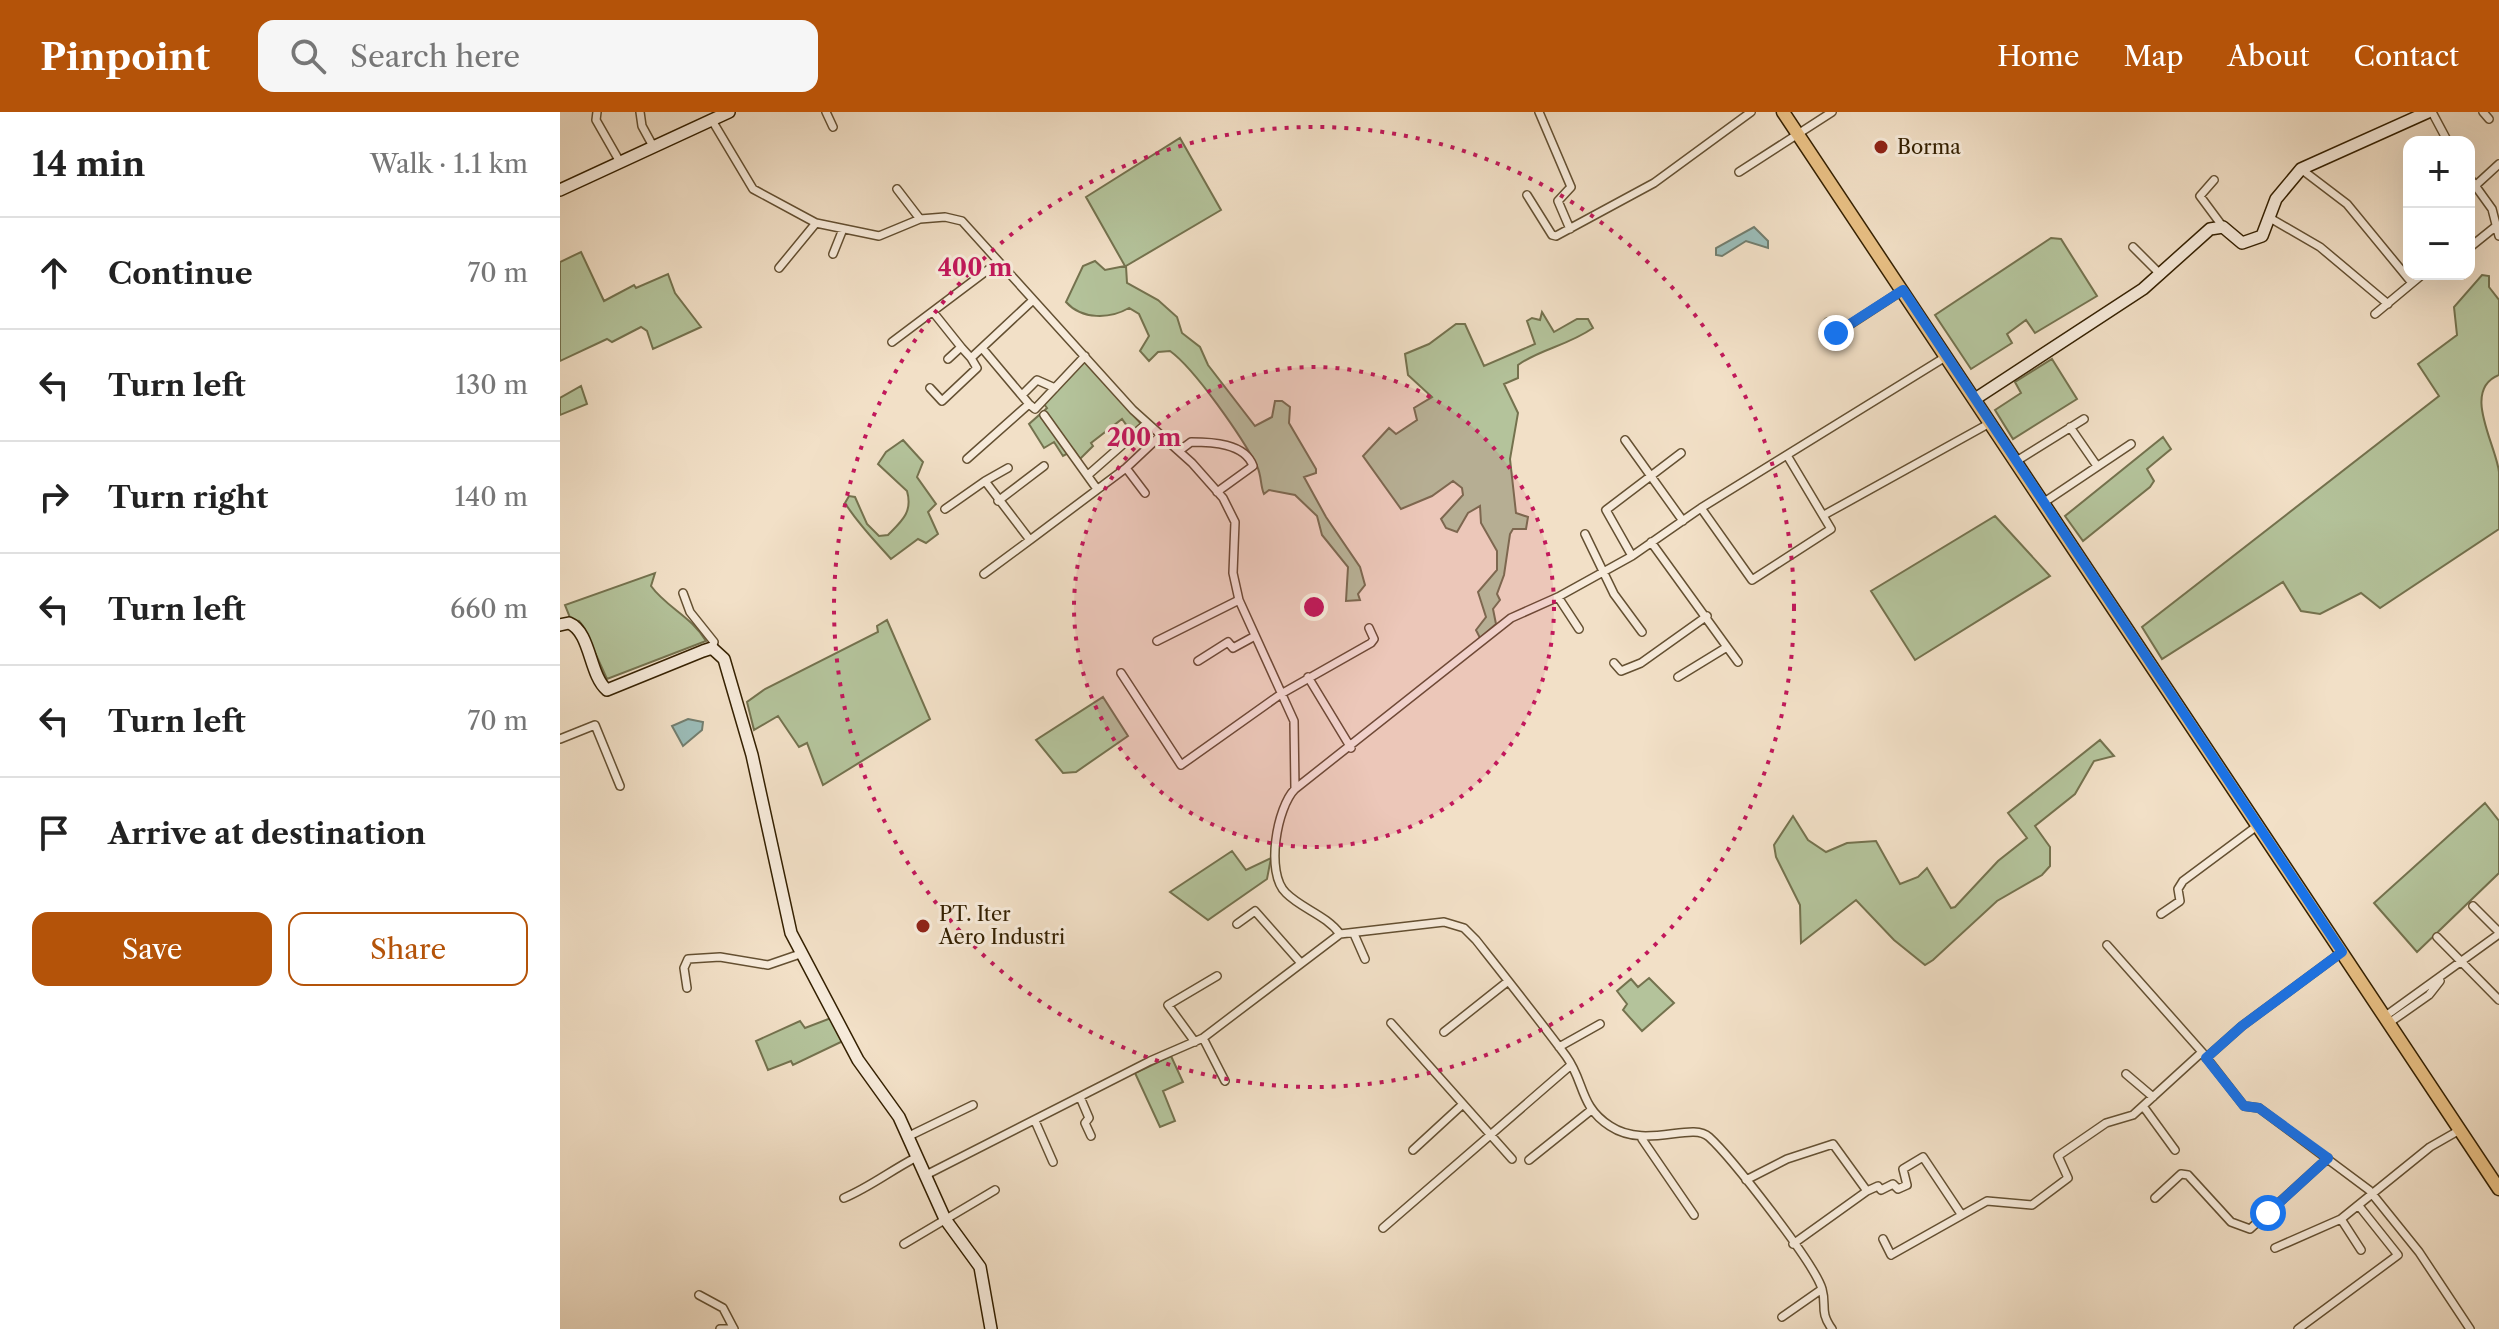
<!DOCTYPE html>
<meta charset="utf-8">
<style>
:root{--surface:#fff;--page:#f6f6f6;--text:#222;--muted:#767676;--line:#e0e0e0;--accent:#b45309}
body{margin:0;font-family:"Libre Caslon Text",serif;background:var(--page);color:var(--text)}
.controls{position:absolute;right:24px;top:24px;display:grid;overflow:hidden;border-radius:16px;box-shadow:0 8px 32px #0002}
.controls button{width:72px;height:72px;display:grid;place-items:center;padding:0;border:0;border-bottom:2px solid var(--line);background:var(--surface);color:var(--text);font:40px sans-serif}
.stop{position:absolute;width:24px;height:24px;margin:-18px;border:6px solid #1a73e8;border-radius:50%;background:#fff}
.stop.end{background:#1a73e8;border-color:#fff;box-shadow:0 2px 8px #0008}
.list{margin:0;padding:0;list-style:none}
h2{display:flex;justify-content:space-between;align-items:center;height:104px;margin:0;padding:0 32px;font-size:34px}
h2 small{font-size:26px;font-weight:400;color:var(--muted)}
.list li{display:grid;grid-template-columns:52px 1fr auto;gap:24px;align-items:center;box-sizing:border-box;height:112px;padding:0 32px;border-top:2px solid var(--line)}
.list b{display:block;font-size:30px;white-space:nowrap}
.list em{font-size:26px;font-style:normal;color:var(--muted)}
.actions{display:flex;gap:16px;padding:24px 32px}
.actions a{flex:1;padding:18px 0;border:2px solid var(--accent);border-radius:16px;text-align:center;font-size:28px;color:var(--accent)}
.actions .main{background:var(--accent);color:#fff}
.icon{flex:none;width:44px;height:44px;fill:none;stroke:currentColor;stroke-width:2;stroke-linecap:round;stroke-linejoin:round}
.map{position:relative;flex:none;width:1939px;height:1217px;overflow:hidden}
header{display:flex;align-items:center;gap:48px;box-sizing:border-box;height:112px;padding:0 40px;background:var(--accent);color:#fff}
header strong{font-size:38px}
nav{display:flex;gap:44px;margin-inline-start:auto;font-size:28px}
.search{width:560px;height:72px;background:var(--page);display:flex;align-items:center;gap:20px;box-sizing:border-box;padding:0 28px;border-radius:16px;color:var(--muted);font-size:30px}
main{display:flex}
aside{flex:1;background:var(--surface)}
.map>svg:first-child{display:block}
.green{fill:#b4c39b;stroke:#74724e;stroke-width:2}
.water{fill:#9bbdb9;stroke:#727e6f;stroke-width:2}
.lines{fill:none;stroke-linecap:round;stroke-linejoin:round}
.street-casing{stroke:#645032;stroke-width:10}
.secondary-casing{stroke:#342001;stroke-width:14}
.primary-casing{stroke:#342001;stroke-width:15}
.street{stroke:#f7ebdb;stroke-width:7}
.secondary{stroke:#f7ebdb;stroke-width:11}
.primary{stroke:#e9c084;stroke-width:12}
.route{stroke:#1a73e8;stroke-width:10}
.ring{fill:none;stroke:#c2185b;stroke-width:4;stroke-dasharray:4 8}
.poi-dot{fill:#8f2418;stroke:#f7ebdb;stroke-width:3}
.labels{text-anchor:middle;dominant-baseline:central;stroke-width:6;stroke-linejoin:round;paint-order:stroke}
.poi-label{font-size:20px;fill:#342001;stroke:#f7ebdb;text-anchor:start}
.centre{fill:#c2185b;stroke:#f7ebdb;stroke-width:4}
.ring-label{font-size:24px;text-anchor:middle;font-weight:bold;fill:#c2185b;stroke:#f7ebdb;stroke-width:6;stroke-linejoin:round;paint-order:stroke}
</style>
<header>
<strong>Pinpoint</strong>
<div class="search"><svg class="icon" aria-label="search" viewBox="0 0 24 24"><circle cx="10" cy="10" r="6"/><path d="M15 15l6 6"/></svg>Search here</div>
<nav><a>Home</a><a>Map</a><a>About</a><a>Contact</a></nav>
</header>
<main>
<aside>
<h2>14 min<small>Walk · 1.1 km</small></h2>
<ul class="list">
<li><svg class="icon" aria-label="ahead" viewBox="0 0 24 24"><path d="M12 20V5M6 11l6-6 6 6"/></svg><div><b>Continue</b></div><em>70 m</em></li>
<li><svg class="icon" aria-label="left" viewBox="0 0 24 24"><path d="M17 20v-9H6M10 6l-5 5 5 5"/></svg><div><b>Turn left</b></div><em>130 m</em></li>
<li><svg class="icon" aria-label="right" viewBox="0 0 24 24"><path d="M7 20v-9h11M14 6l5 5-5 5"/></svg><div><b>Turn right</b></div><em>140 m</em></li>
<li><svg class="icon" aria-label="left" viewBox="0 0 24 24"><path d="M17 20v-9H6M10 6l-5 5 5 5"/></svg><div><b>Turn left</b></div><em>660 m</em></li>
<li><svg class="icon" aria-label="left" viewBox="0 0 24 24"><path d="M17 20v-9H6M10 6l-5 5 5 5"/></svg><div><b>Turn left</b></div><em>70 m</em></li>
<li><svg class="icon" aria-label="arrive" viewBox="0 0 24 24"><path d="M6 21V4h12l-3 4 3 4H6"/></svg><div><b>Arrive at destination</b></div></li>
</ul>
<div class="actions"><a class="main">Save</a><a>Share</a></div>
</aside>
<div class="map">
<svg width="1939" height="1217" viewBox="0 0 1939 1217">
<rect width="100%" height="100%" fill="#f2e0c7"/>
<filter id="stains"><feTurbulence type="fractalNoise" baseFrequency=".0025" numOctaves="4"/><feColorMatrix values="0 0 0 0 .2 0 0 0 0 .09 0 0 0 0 .02 0 0 0 .5 -.17"/></filter>
<radialGradient id="worn" r=".72"><stop offset=".6" stop-color="#630" stop-opacity="0"/><stop offset="1" stop-color="#630" stop-opacity=".3"/></radialGradient>
<path class="green" d="M620 26 661 98 566 154 567 171 598 188 617 205 622 221 640 235 648 253 695 314 712 305 715 289H722L730 295 729 311 756 357V361L744 365 766 405 800 455 805 473 798 482 800 488 786 489 788 455 762 423 757 404 735 383 709 378 704 382C700 373 702 365 697 354 682 325 635 257 610 239L598 240 589 249 580 239 589 224 579 202 569 196C550 207 522 208 506 190L523 154 535 149 545 158 565 154 526 85Z
M1491 126 1501 127 1537 184 1475 221 1466 208 1447 222 1452 231 1411 257 1375 203Z
M21 140 44 189 74 173 76 176 108 162 115 181 141 215 93 237 87 219 81 215 52 230 47 227 0 249V150Z
M1922 163 1929 164V175L1939 188V263C1901 278 1936 332 1939 360 1939 378 1939 398 1939 417L1820 496 1801 481 1760 502 1741 499 1723 470 1602 547 1582 515 1879 284 1858 252 1897 223 1894 195Z
M982 200 994 220 1017 207H1028L1033 216C1007 234 980 237 958 253V266L944 272 958 301 950 347 956 401 968 405 966 417H953L950 422 944 463 937 482 940 488 933 497 936 512 920 526 916 518 926 505 918 480 937 458V439L921 411 920 394 908 401 897 420 886 416 881 407 903 383 902 376 893 369 872 384 841 397 803 344 829 316 836 322 857 308 854 296 872 285 848 263 845 242 869 232 896 212H905L924 254 975 232 967 209 972 206 980 208Z
M523 246 582 313 572 321 562 307 531 331 533 334 520 347 514 338 503 344 494 330 484 336 469 312 487 296 481 288Z
M1492 247 1517 287 1453 327 1435 298 1461 281 1455 270Z
M21 274 27 292 0 303V286Z
M1603 325 1611 337 1587 357 1594 369 1590 375 1523 429 1505 404Z
M343 328 363 350 357 365 376 392 368 400 378 422 366 431 358 427 331 447C315 429 298 412 285 391L289 384 295 385 307 412 319 424 328 423C342 409 353 400 347 379L318 352 326 340Z
M1435 404 1490 464 1355 548 1311 479Z
M95 461 91 474C106 495 132 505 146 529L47 567 23 514 19 509 11 508 5 493Z
M327 508 370 607 263 673 247 631 239 635 218 604 194 618 187 590 205 577 318 520 317 514Z
M543 585 568 624 516 660 503 661 476 628Z
M1540 628 1554 644 1534 649 1515 682 1475 714 1490 735V754L1482 763 1437 789 1373 848 1365 853 1334 828 1296 788 1241 831 1240 793 1216 745 1214 733 1233 704 1248 728 1266 740 1287 731 1316 729 1340 772 1358 765 1367 756 1391 796 1395 795 1438 749 1467 726 1448 701Z
M1925 691 1939 709V761L1857 840 1814 791Z
M672 739 686 758 711 746 707 767 648 808 610 780Z
M1089 866 1114 891 1082 919 1063 898 1067 892 1057 879 1071 867 1078 875Z
M271 906 283 929 233 953 231 949 208 958 196 929 240 909 245 916Z
M611 944 623 970 603 979 615 1009 600 1015 575 961Z"/>
<path class="water" d="M1194 115 1208 129V136L1186 129 1162 144 1156 143V136Z
M128 607 143 610 142 618 123 634 112 614Z"/>
<g class="lines">
<defs>
<path id="street" d="M37 0 36 8 60 50
M80 0 82 14 94 36
M266 0 273 15
M979 0 1011 75 998 89 1010 117
M1872 0 1888 30
M1923 0 1929 7
M153 10 193 77 256 111 319 124 360 107 385 105 402 109 573 298 632 351 663 386 675 410 673 461 679 488 734 609 735 677
M1741 57 1787 92 1852 171
M1179 60 1272 0
M1909 65 1932 97 1939 124
M1654 68 1640 84 1663 115
M1915 74 1939 52
M337 77 360 107
M967 83 992 123 996 124 1094 71 1191 0
M1710 106 1760 135 1828 192
M1573 135 1601 163
M1909 136 1935 115
M273 142 283 117
M219 156 256 111
M373 200 401 235
M1815 202 1863 162
M1268 210 1277 221 1343 178
M332 230 437 151
M388 247 401 235 411 246 472 189
M370 276 382 289 417 256 411 246
M463 282 477 268 495 276
M469 292 475 297 525 244
M484 303 537 377
M1510 315 1537 354
M1065 328 1123 409
M619 339 631 330C651 330 685 331 693 354L657 380
M407 347 469 292 422 236
M1455 350 1524 307
M566 356 585 381
M528 363 586 312
M425 369 448 356
M438 389 484 354
M1483 391 1571 332
M1141 396 1192 468 1271 417 1228 345
M385 397 425 369 470 428 566 356 600 324
M1264 403 1430 311
M1025 422 1054 482 1082 520
M1091 430 1167 535 1118 565
M1072 444 1046 398 1121 341
M424 462 470 428
M123 481 130 500 154 530 152 536
M998 485 1019 517
M597 529 679 488
M1167 535 1178 550
M638 549 668 530 673 536 695 524
M1054 551 1061 559 1081 551 1147 504
M561 561 621 653 721 582 811 531 814 527 809 516
M748 565 791 636
M0 627 35 613 60 674
M1913 794 1939 820
M1601 802 1620 789 1618 777 1623 769 1697 714
M677 812 695 799 740 850
M794 822 805 847
M1877 825 1939 888
M1547 833 1642 940 1684 994 1699 996 1809 1078 1859 1140 1910 1217
M127 876 124 856 128 847 160 845 208 853 243 841
M1824 905 1939 822
M831 911 952 1047
M1829 911 1869 883 1880 869
M884 920 947 870
M643 926 665 969
M635 930 608 893 657 864
M999 935 1040 912
M1646 946 1682 914 1782 840
M1566 962 1593 985
M520 985 529 1006 525 1011 531 1024
M1583 994 1615 1038
M475 1009 493 1050
M347 1025 413 993
M1082 1027 1134 1103
M853 1038 903 992
M969 1048 1030 999
M364 1064 590 949 643 926 780 822
M1186 1068 1227 1047 1273 1032 1307 1079
M284 1086C310 1075 330 1059 355 1046
M1595 1086 1621 1062 1628 1063 1671 1110 1690 1117 1768 1046
M1781 1107 1801 1138
M823 1116 1011 953
M1323 1127 1331 1143 1427 1089 1472 1093 1508 1066 1498 1044 1546 1011 1573 1003 1642 940
M344 1132 435 1078
M1233 1132 1307 1079 1318 1074 1321 1078 1333 1072 1338 1077 1347 1073 1343 1057 1363 1045 1401 1102
M1715 1136 1781 1107 1870 1035 1898 1019
M139 1183 163 1196 174 1217
M1222 1205 1262 1177
M160 1217H174
M1272 1217C1259 1199 1267 1194 1262 1177 1255 1152 1171 1045 1149 1025 1132 1009 1086 1038 1050 1014 1019 994 1025 970 1006 944 977 905 946 866 916 828L904 816 884 810 780 822C766 803 742 797 726 781 705 761 717 695 735 677L951 506 998 485 1072 444 1141 396 1387 244
M1738 1217 1838 1143 1799 1094"/>
<path id="secondary" d="M0 78 169 0
M1415 287 1583 177 1650 117 1663 115 1682 131 1702 124 1716 87 1741 57 1868 0
M0 513 9 511C31 520 29 563 47 578L143 539 152 536 164 547 192 643 231 821 298 948 339 1005 385 1107 420 1155 431 1217"/>
<path id="primary" d="M1223 0 1939 1077"/>
</defs>
<use href="#street" class="street-casing"/>
<use href="#secondary" class="secondary-casing"/>
<use href="#primary" class="primary-casing"/>
<use href="#street" class="street"/>
<use href="#secondary" class="secondary"/>
<use href="#primary" class="primary"/>
</g>
<g class="lines">
<path class="route" d="M1276 221 1343 178 1782 840 1682 914 1646 946 1684 994 1699 996 1768 1046 1708 1101"/>
</g>
<circle cx="754" cy="495" r="240" fill="#c2185b" fill-opacity=".12"/>
<g class="ring">
<circle cx="754" cy="495" r="240"/>
<circle cx="754" cy="495" r="480"/>
</g>
<g class="poi-dot">
<circle cx="1321" cy="35" r="8"/>
<circle cx="363" cy="814" r="8"/>
</g>
<g class="labels">
<g class="poi-label">
<text x="1337" y="35">Borma</text>
<text x="379" y="802">PT. Iter<tspan x="379" dy="23">Aero Industri</tspan></text>
</g>
</g>
<circle cx="754" cy="495" r="12" class="centre"/>
<g class="ring-label">
<text x="415" y="164">400 m</text>
<text x="584" y="334">200 m</text>
</g>
<rect width="100%" height="100%" filter="url(#stains)"/>
<rect width="100%" height="100%" fill="url(#worn)"/>
</svg>
<div class="controls">
<button>+</button>
<button>−</button>
</div>
<div class="stop" style="left:1708px;top:1101px"></div>
<div class="stop end" style="left:1276px;top:221px"></div>
</div>
</main>
